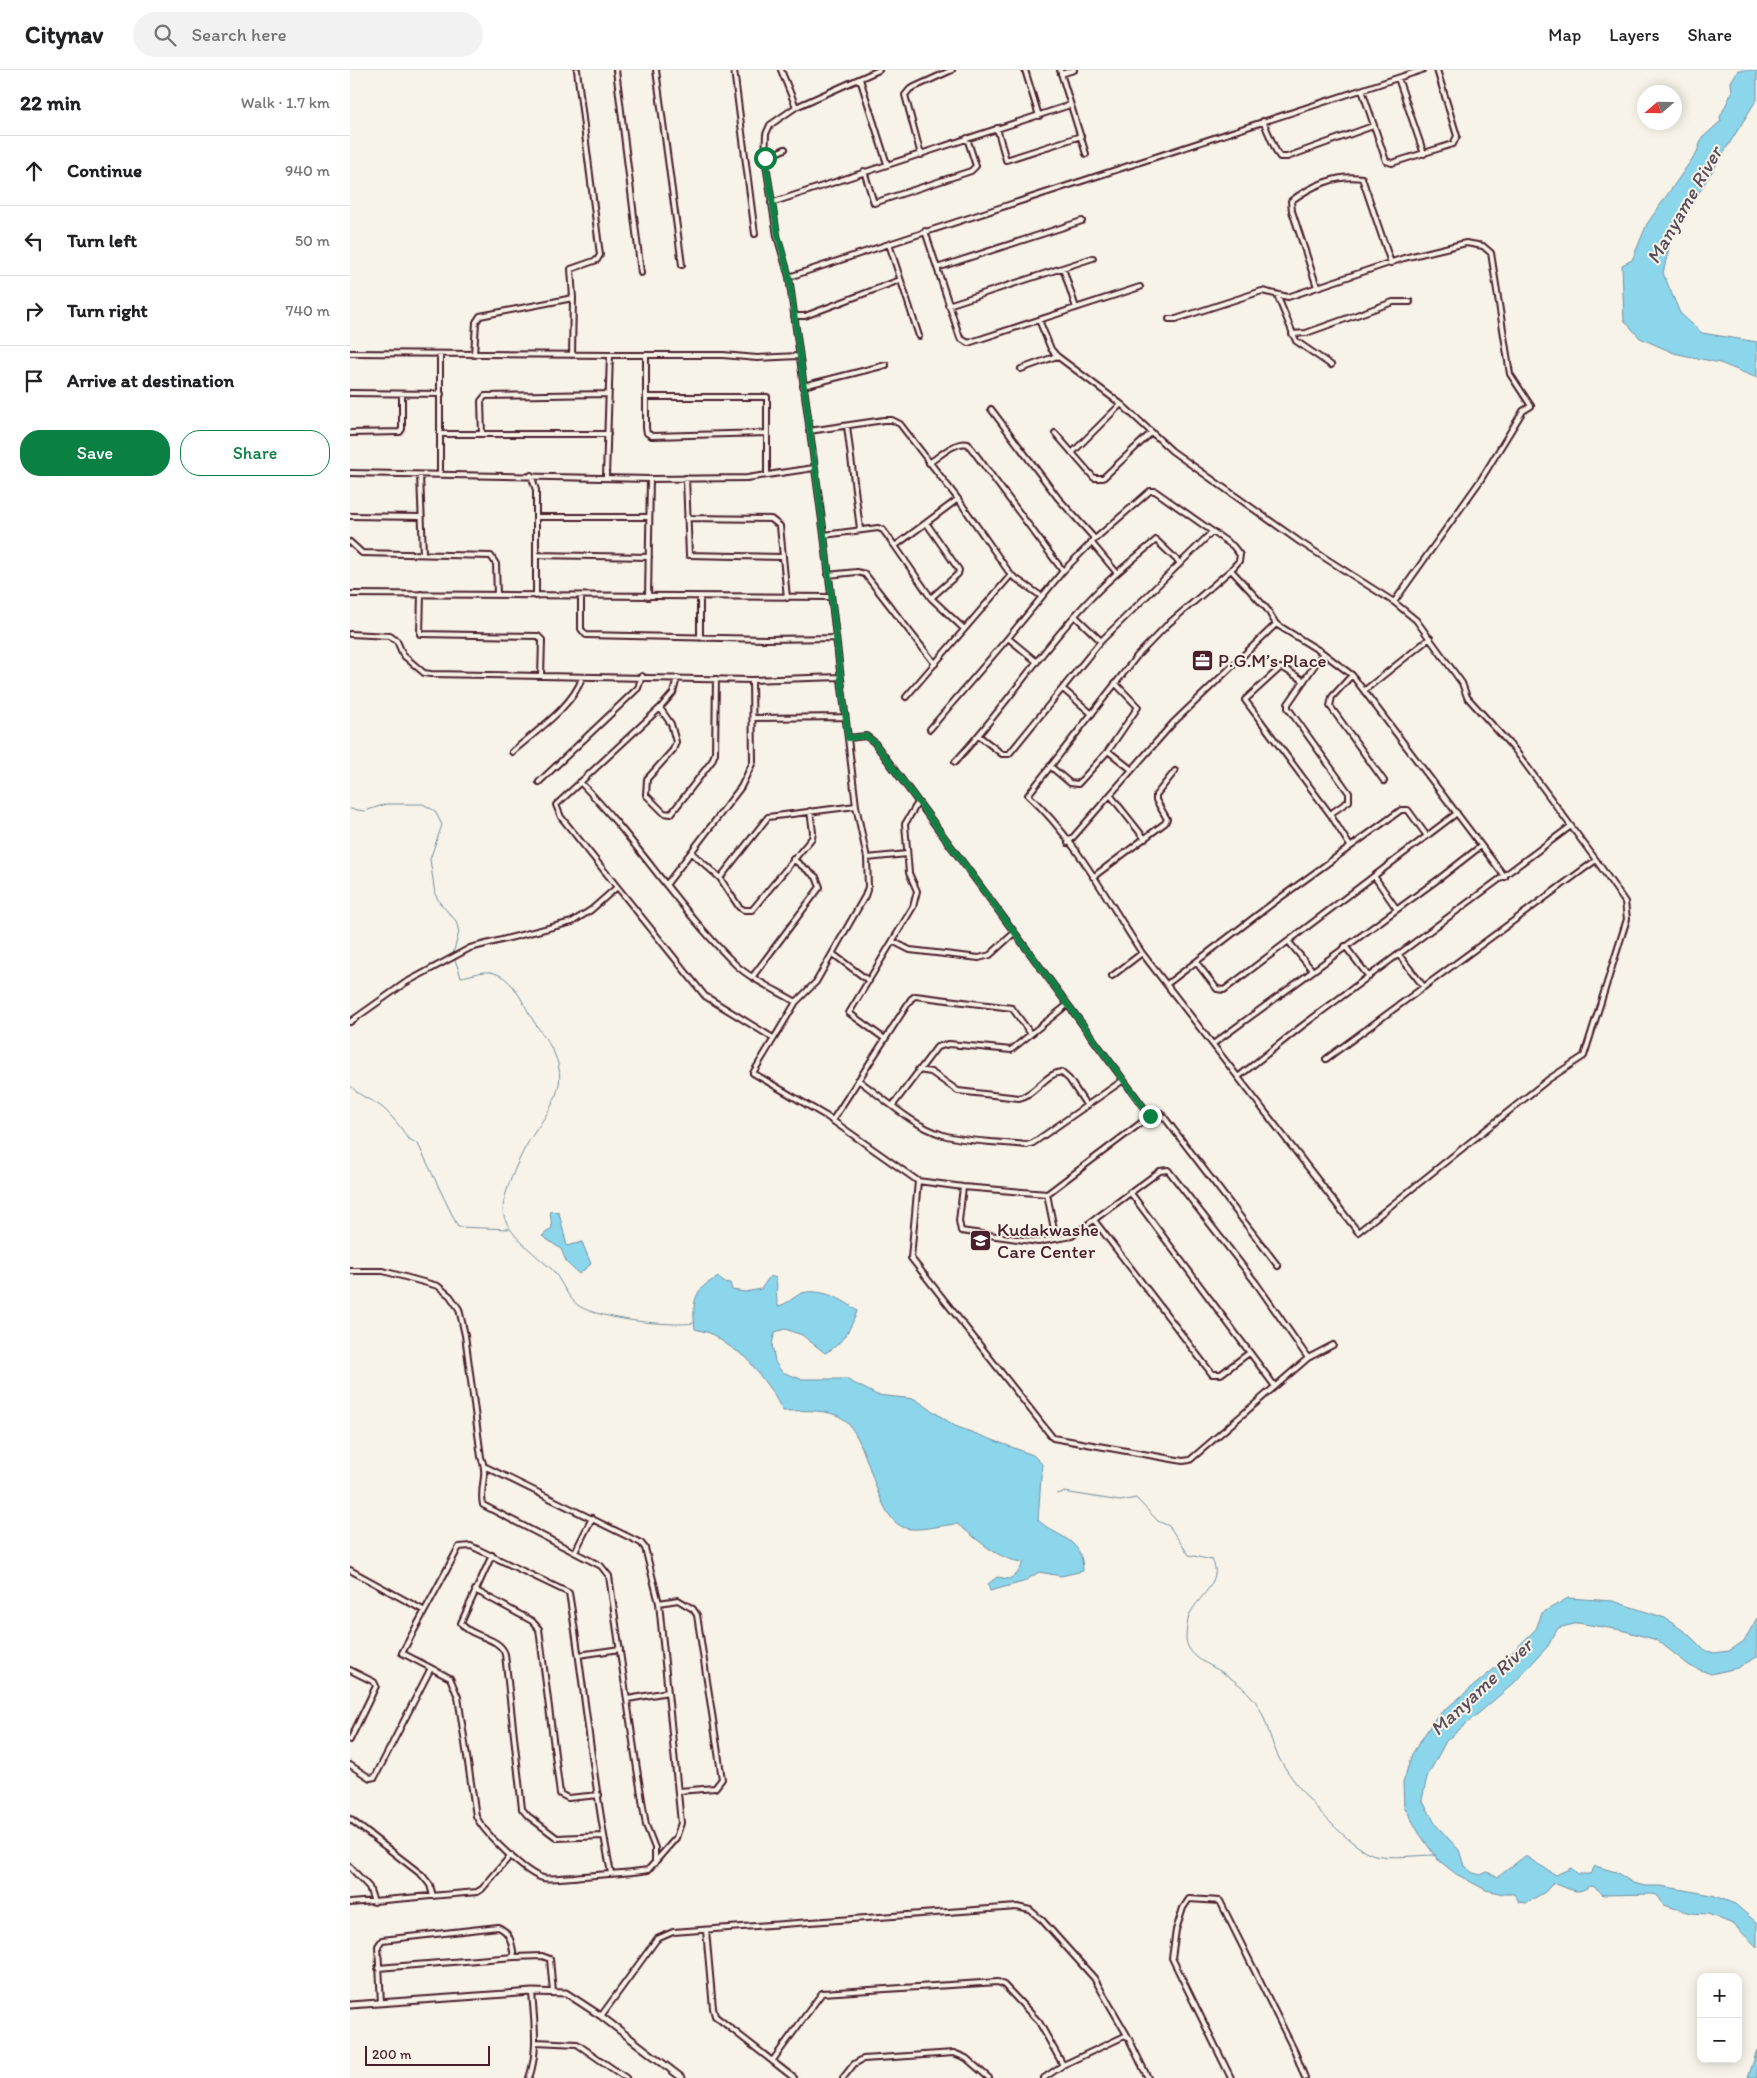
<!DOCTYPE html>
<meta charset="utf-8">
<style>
:root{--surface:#fff;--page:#f2f2f2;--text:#202124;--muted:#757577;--line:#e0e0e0;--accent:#0b8043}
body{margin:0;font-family:Itim,sans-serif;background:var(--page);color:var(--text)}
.controls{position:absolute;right:15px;bottom:15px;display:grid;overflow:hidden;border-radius:10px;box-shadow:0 2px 12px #0003}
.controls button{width:45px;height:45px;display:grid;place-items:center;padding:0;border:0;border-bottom:1px solid var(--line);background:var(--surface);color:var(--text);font:25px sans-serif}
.compass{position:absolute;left:1287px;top:15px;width:45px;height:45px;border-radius:50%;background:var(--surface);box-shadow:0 2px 12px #0003;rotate:250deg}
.scale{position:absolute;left:15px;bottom:12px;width:125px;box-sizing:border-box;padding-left:5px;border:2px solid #4a1f2b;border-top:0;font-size:14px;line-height:18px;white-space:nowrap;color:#4a1f2b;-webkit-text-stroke:4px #f7f3e8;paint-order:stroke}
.stop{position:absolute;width:15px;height:15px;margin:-11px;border:4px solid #0b8043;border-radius:50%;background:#fff}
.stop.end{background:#0b8043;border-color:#fff;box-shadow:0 1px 5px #0008}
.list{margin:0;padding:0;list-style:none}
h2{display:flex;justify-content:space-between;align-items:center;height:65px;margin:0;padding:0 20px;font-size:21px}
h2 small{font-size:16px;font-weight:400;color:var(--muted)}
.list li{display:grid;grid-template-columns:32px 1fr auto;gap:15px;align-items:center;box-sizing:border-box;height:70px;padding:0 20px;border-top:1px solid var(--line)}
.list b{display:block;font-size:19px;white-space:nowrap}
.list em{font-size:16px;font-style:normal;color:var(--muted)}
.actions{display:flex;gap:10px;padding:15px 20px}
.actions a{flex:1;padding:11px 0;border:1px solid var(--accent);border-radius:20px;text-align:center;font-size:18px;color:var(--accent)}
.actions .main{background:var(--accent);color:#fff}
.icon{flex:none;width:28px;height:28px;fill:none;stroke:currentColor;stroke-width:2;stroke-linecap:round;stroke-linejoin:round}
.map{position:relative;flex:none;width:1407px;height:2008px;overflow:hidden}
header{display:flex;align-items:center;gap:30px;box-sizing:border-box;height:70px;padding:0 25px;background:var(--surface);border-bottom:1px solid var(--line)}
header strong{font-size:24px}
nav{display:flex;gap:28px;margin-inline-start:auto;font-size:18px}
.search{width:350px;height:45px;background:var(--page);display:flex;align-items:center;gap:12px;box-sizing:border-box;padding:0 18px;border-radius:28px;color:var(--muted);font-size:19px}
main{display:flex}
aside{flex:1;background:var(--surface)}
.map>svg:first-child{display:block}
.water{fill:#8cd6ec;stroke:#728d9f}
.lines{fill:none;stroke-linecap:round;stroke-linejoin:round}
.stream{stroke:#728d9f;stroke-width:1}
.minor-casing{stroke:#4a1f2b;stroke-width:8}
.tertiary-casing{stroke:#4a1f2b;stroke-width:9}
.minor{stroke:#f7f3e8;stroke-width:4}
.tertiary{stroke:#f7f3e8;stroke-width:5}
.route{stroke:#0b8043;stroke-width:6}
.labels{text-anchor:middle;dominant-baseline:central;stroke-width:4;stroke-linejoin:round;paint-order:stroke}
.poi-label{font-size:19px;fill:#4a1f2b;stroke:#f7f3e8;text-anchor:start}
.water-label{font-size:20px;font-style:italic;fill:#5a4d5b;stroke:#f7f3e8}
</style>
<header>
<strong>Citynav</strong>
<div class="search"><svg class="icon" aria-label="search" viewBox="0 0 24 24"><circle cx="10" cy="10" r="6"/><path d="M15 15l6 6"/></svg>Search here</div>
<nav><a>Map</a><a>Layers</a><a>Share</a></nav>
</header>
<main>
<aside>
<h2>22 min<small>Walk · 1.7 km</small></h2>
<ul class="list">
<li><svg class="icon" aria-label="ahead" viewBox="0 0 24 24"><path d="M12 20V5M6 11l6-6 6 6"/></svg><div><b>Continue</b></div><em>940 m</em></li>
<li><svg class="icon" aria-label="left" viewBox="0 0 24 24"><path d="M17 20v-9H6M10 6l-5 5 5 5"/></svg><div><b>Turn left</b></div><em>50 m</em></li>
<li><svg class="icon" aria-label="right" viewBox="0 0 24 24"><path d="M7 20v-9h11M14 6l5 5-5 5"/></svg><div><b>Turn right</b></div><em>740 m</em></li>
<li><svg class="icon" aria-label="arrive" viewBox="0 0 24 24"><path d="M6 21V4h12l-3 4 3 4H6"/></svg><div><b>Arrive at destination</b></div></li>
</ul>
<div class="actions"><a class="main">Save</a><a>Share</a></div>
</aside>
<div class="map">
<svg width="1407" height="2008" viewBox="0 0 1407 2008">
<rect width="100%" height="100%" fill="#f7f3e8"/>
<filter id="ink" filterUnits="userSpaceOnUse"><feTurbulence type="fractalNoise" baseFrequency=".02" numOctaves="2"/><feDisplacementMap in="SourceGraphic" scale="10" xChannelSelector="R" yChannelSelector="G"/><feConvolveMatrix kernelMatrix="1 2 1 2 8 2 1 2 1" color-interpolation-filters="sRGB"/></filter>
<g filter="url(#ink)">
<path class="water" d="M1388 0H1407V29L1322 166 1313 203 1330 243 1352 263 1407 272V308L1370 293 1324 283 1290 268 1274 250 1272 195 1282 190 1297 154 1347 82 1352 68 1371 51 1370 47 1382 22 1381 12Z
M200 1141 209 1143 217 1176 232 1172 241 1194 229 1204 217 1193 211 1179 192 1166 202 1158Z
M420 1206 426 1208C428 1218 425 1226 428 1236 438 1234 443 1227 452 1223 470 1218 494 1229 507 1241 502 1257 491 1276 475 1283L452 1265 435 1259 425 1262 422 1274 425 1292 432 1302 451 1309H496L527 1325 565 1329 605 1356 683 1385 692 1394 688 1450C708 1469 733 1467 733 1501L711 1506 689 1502 673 1512 640 1521 638 1514 647 1507 659 1509 667 1504 674 1492C648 1491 627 1468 607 1454 592 1455 575 1460 561 1459 521 1457 523 1359 486 1345 470 1339 449 1341 433 1341L423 1323 397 1288 360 1263 345 1259C342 1233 343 1218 369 1207L373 1212 380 1213 382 1220 395 1222 411 1219Z
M1218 1528 1263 1531 1315 1548 1338 1564 1354 1580 1364 1583 1379 1581 1394 1571 1407 1548V1587L1387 1598 1361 1604 1340 1596 1307 1570 1271 1560 1228 1553 1208 1558 1198 1576 1163 1614 1096 1671 1077 1707 1072 1730 1086 1755 1109 1780 1114 1796 1123 1803 1131 1805 1137 1802 1148 1807 1175 1786 1206 1805 1221 1798 1228 1804H1240L1245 1796 1266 1802 1283 1813 1295 1816H1311L1362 1825 1385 1834 1407 1853V1877L1383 1854 1358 1844 1340 1843 1314 1835 1307 1825 1302 1824 1253 1825C1238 1808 1241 1821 1226 1821 1219 1820 1210 1815 1203 1813L1195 1822 1176 1833 1169 1832 1164 1824H1153L1136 1820 1106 1804 1087 1789 1069 1763 1054 1736 1053 1713 1062 1684 1086 1647 1150 1594 1186 1559 1192 1543Z
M1407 1980V2008H1398Z"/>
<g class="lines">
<path class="stream" d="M0 739 15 741 36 734H73L85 741 92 755 80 789 85 824 90 833 106 851 109 862 103 884 111 907C120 906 131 901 140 902 161 905 171 929 180 945 187 958 198 970 204 983 222 1019 193 1047 176 1076 168 1091 153 1123 153 1140 154 1160 177 1177 191 1190 195 1194 202 1198 205 1203 213 1214 217 1227 229 1236 249 1249 321 1257 344 1253
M0 1015C9 1026 17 1028 29 1035 36 1039 54 1060 57 1068L68 1074 108 1157 159 1159
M707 1424 714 1422 770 1431 786 1428 808 1451 819 1456 839 1485 862 1490C875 1511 846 1528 839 1546 837 1552 836 1563 836 1569 838 1587 857 1593 870 1601 881 1608 892 1616 900 1625 916 1641 918 1666 928 1686 940 1711 998 1779 1025 1785 1044 1789 1066 1785 1086 1785"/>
<defs>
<path id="minor" d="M266 0 291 203
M306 0 332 195
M384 0 405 164
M431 0 446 37
M529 0 446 37 420 55 416 64 415 88 427 166 439 207 474 465 506 736 517 788 518 817 515 826 466 912 446 932 403 1003 476 1046 568 1111 613 1117 697 1124 800 1046 811 1043 928 1196
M675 0 689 46
M710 0 736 84
M711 4 724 0
M1048 8 1074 84
M510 9 537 94
M1012 20 1036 91 1042 93 1103 74 1107 66 1087 0
M913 51 927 83 930 87H937L1023 56
M647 58 656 90 731 66
M571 85 555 25 560 19 602 0
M415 88 435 79
M514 101 524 133 621 101 626 96 617 68
M421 133 720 35
M575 161 610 268 618 273 790 217
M587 198 732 151
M713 198 726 238
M439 207 539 174
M967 217 942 141 941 131C961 116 987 104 1012 108L1041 193
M927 225 946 271 981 295
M223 228 221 199 247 190 250 185 227 0
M598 235 743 188
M444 246H455L550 210
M819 249H826L912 221 938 227 1054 188 1116 173 1133 176 1141 183 1160 304 1181 336 1173 341 1130 411 1044 532
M689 250 701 279 707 286 771 334 822 381 950 472 1044 532 1066 550 1112 613 1117 627 1165 680 1246 790 1275 832 1277 849 1234 986 1199 1009 1008 1162 792 883 762 906
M942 264 956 263 1043 232H1060
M569 266 539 174 1072 0
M0 283 260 285
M90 284V404
M124 285 126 252 130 246 223 228 222 285
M296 285V358L297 363 302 366 417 363
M671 299 707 286
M453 316 536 295
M0 323 91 324
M296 327H417V404
M641 339 708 428 745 469
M497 356 510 459
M459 361 534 350H542L550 354 608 429 661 505 691 526
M0 363 50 362 52 359V324
M705 363 744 408H753L802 362
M91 364H258
M132 364 131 331 135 326 258 324
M722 383 771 334
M579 393C590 386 605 371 618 374L713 501
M0 403 300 409 397 408 464 398
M70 405 73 484
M181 405 186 420V526
M256 406 260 285H373L407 288 448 286
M336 408 339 485 433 487
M608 429 545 476 581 528 613 558
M0 446 71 447
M186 447H299
M337 448 421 449 430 456 437 528
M577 454 609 500 608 504 581 528
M474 465 528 458 533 460 545 476
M0 472 12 483 141 486 146 494 147 525
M741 472 767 503
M186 485 299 487
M881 500 917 539 926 554 973 583 1002 605 1155 807
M478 505 507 502 515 504 585 594
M0 524 480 527
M71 524 70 564 188 566 192 570 191 606
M231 526V559L236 565 416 569 485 568
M298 527 300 409
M350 528V568
M726 547 751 571
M0 564 40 566 47 571 53 585 74 603 81 604 402 610 490 607
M973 583 938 634V638L999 723V731L980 744
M687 592 658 568 713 501 745 469 800 421H805L883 476 890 485 889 491 881 500 818 554 787 586 678 725C726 769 757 830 792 883
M1002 605 982 627 980 636 1034 711
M327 608 323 623 310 638 206 735 211 747 355 926 423 968
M954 611 935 599 930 598 895 630 980 744 1000 776
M713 619 742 644
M1015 620 1080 568
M556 627 661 505
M310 638 321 654 326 672 323 680 297 709 296 725 314 743 321 744 362 691 365 683 366 609
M403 648 495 647
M580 659 658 568
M629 666 652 684H659L751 571 862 462
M498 668 516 666 524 672 800 1046
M758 681 782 700
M162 682C185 662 223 636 232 608
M605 692C654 639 693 577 744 525 763 505 785 488 806 470L829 492
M700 696 720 713 728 714 758 681 788 637 765 613
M189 712 288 618 292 606
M230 712C286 769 328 838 385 894 400 909 428 921 446 932
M761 726 795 769
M718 773 823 653 926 554
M342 783 370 808 389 837 394 840H402L462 768 463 762 460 741
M517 788 557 784
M1024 806 1046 838
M743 807 815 753 817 749 806 730V725L825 701
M370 808 418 747 506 736
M316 815 391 717 403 692 402 610
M544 872 560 880 629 888 640 885 664 863
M939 872 962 900
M995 876 1019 907
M483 884 519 911
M1049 885 1074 917
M846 892 867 919 874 920 1107 743
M403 906 470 817 466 807 443 789
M817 914 923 833 1051 740H1058L1077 766
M0 952 55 913 120 878 222 852 241 840 266 818
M535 969 499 943 563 837 567 821 559 803 555 754 567 734
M863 974 1090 808 1131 776
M976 989 1246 790
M568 1000 581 1002 608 1021 669 1028C685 1025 695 1004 711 1002L719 1009 737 1036
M888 1007 952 956 1221 756
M508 1010C535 1029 561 1055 593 1065 617 1072 651 1072 677 1075L683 1073 772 1011
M543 1035 587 977 599 974 661 980 717 935
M482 1051 561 929 565 926 662 938 681 964
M568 1111 561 1188 703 1368 833 1391 840 1390 958 1288
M613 1117 609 1151 611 1161 688 1172 722 1166 810 1101 818 1100 906 1213 958 1288 983 1275
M780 1122 924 1315
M697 1124 706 1169
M744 1150 862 1304H871L899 1283
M0 1201H33L88 1216 100 1226 109 1239 115 1265 131 1387C139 1405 129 1417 133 1435L251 1496 259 1506 287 1699 296 1755 305 1778V1793
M136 1397 291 1473 295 1478 309 1533 331 1753 326 1768 298 1800C273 1804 249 1804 224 1807 215 1807 203 1810 193 1808 176 1804 133 1762 126 1746L108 1627 100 1608 52 1583 109 1477 121 1476 219 1523C235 1616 242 1711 261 1803
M225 1482 242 1448
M142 1485 111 1553C121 1568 149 1566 155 1584L172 1739 178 1746 207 1768 253 1766
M0 1500 73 1540
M125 1520 182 1551 189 1559 210 1724 218 1728 249 1725
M309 1533 328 1530 343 1539 347 1545 372 1709 365 1718 329 1721
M229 1585 270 1579
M0 1600 24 1612 26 1616 0 1670
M278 1629 318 1622
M0 1695 20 1708 25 1707 81 1598
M0 1749 72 1805 80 1815 83 1826
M0 1797 19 1817 24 1832
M0 1833 127 1822 132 1819 161 1785
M356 1860 363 1938 365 1946 444 2008
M28 1898 164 1887
M31 1933 28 1876 32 1870 148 1857C161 1862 162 1875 164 1887L192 1886 200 1889 203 1922
M251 1946 307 1869 323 1862 667 1837 680 1840 692 1850 744 1908 777 1965 798 2008
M186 1972 227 1974 276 2008
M423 1990 472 1923 648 1912 654 1915 689 1952 713 1995
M179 2008C189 1980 184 1951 182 1922
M493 2008 504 1994 513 1989 604 1983 616 1988 639 2008
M694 2008 713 1995 777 1965
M881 2008 822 1888 826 1860 833 1838 839 1829 870 1831 945 1982 955 2008"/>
<path id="tertiary" d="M0 1935 182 1922 216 1923 251 1946 332 2008"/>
</defs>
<use href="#minor" class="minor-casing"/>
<use href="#tertiary" class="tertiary-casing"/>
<use href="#minor" class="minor"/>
<use href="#tertiary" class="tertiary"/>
</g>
</g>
<g class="lines" filter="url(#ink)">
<path class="route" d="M415 88 428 166 439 206 474 465 498 668 516 666 524 672 800 1046"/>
</g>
<defs>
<symbol id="office-square" viewBox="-11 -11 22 22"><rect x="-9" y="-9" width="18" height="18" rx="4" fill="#4a1f2b" stroke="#f7f3e8"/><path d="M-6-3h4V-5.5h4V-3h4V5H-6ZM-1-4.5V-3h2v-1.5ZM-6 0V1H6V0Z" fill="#fff"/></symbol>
<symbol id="university-square" viewBox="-11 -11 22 22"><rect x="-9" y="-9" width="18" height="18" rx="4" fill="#4a1f2b" stroke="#f7f3e8"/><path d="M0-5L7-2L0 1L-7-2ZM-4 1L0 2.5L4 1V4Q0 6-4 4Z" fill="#fff"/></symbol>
</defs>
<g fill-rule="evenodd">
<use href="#office-square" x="840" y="578" width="25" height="25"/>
<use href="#university-square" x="618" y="1158" width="25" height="25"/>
</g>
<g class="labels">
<g class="poi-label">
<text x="868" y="590">P.G.M’s Place</text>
<text x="647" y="1159">Kudakwashe<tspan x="647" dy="22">Care Center</tspan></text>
</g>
<g class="water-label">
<text transform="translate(1334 135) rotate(-60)">Manyame River</text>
<text transform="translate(1131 1617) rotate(-43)">Manyame River</text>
</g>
</g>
</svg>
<div class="controls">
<button>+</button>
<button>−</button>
</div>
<svg class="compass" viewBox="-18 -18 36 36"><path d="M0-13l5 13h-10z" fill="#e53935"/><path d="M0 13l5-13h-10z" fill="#757577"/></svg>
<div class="scale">200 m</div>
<div class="stop" style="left:415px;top:88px"></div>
<div class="stop end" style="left:800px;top:1046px"></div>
</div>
</main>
